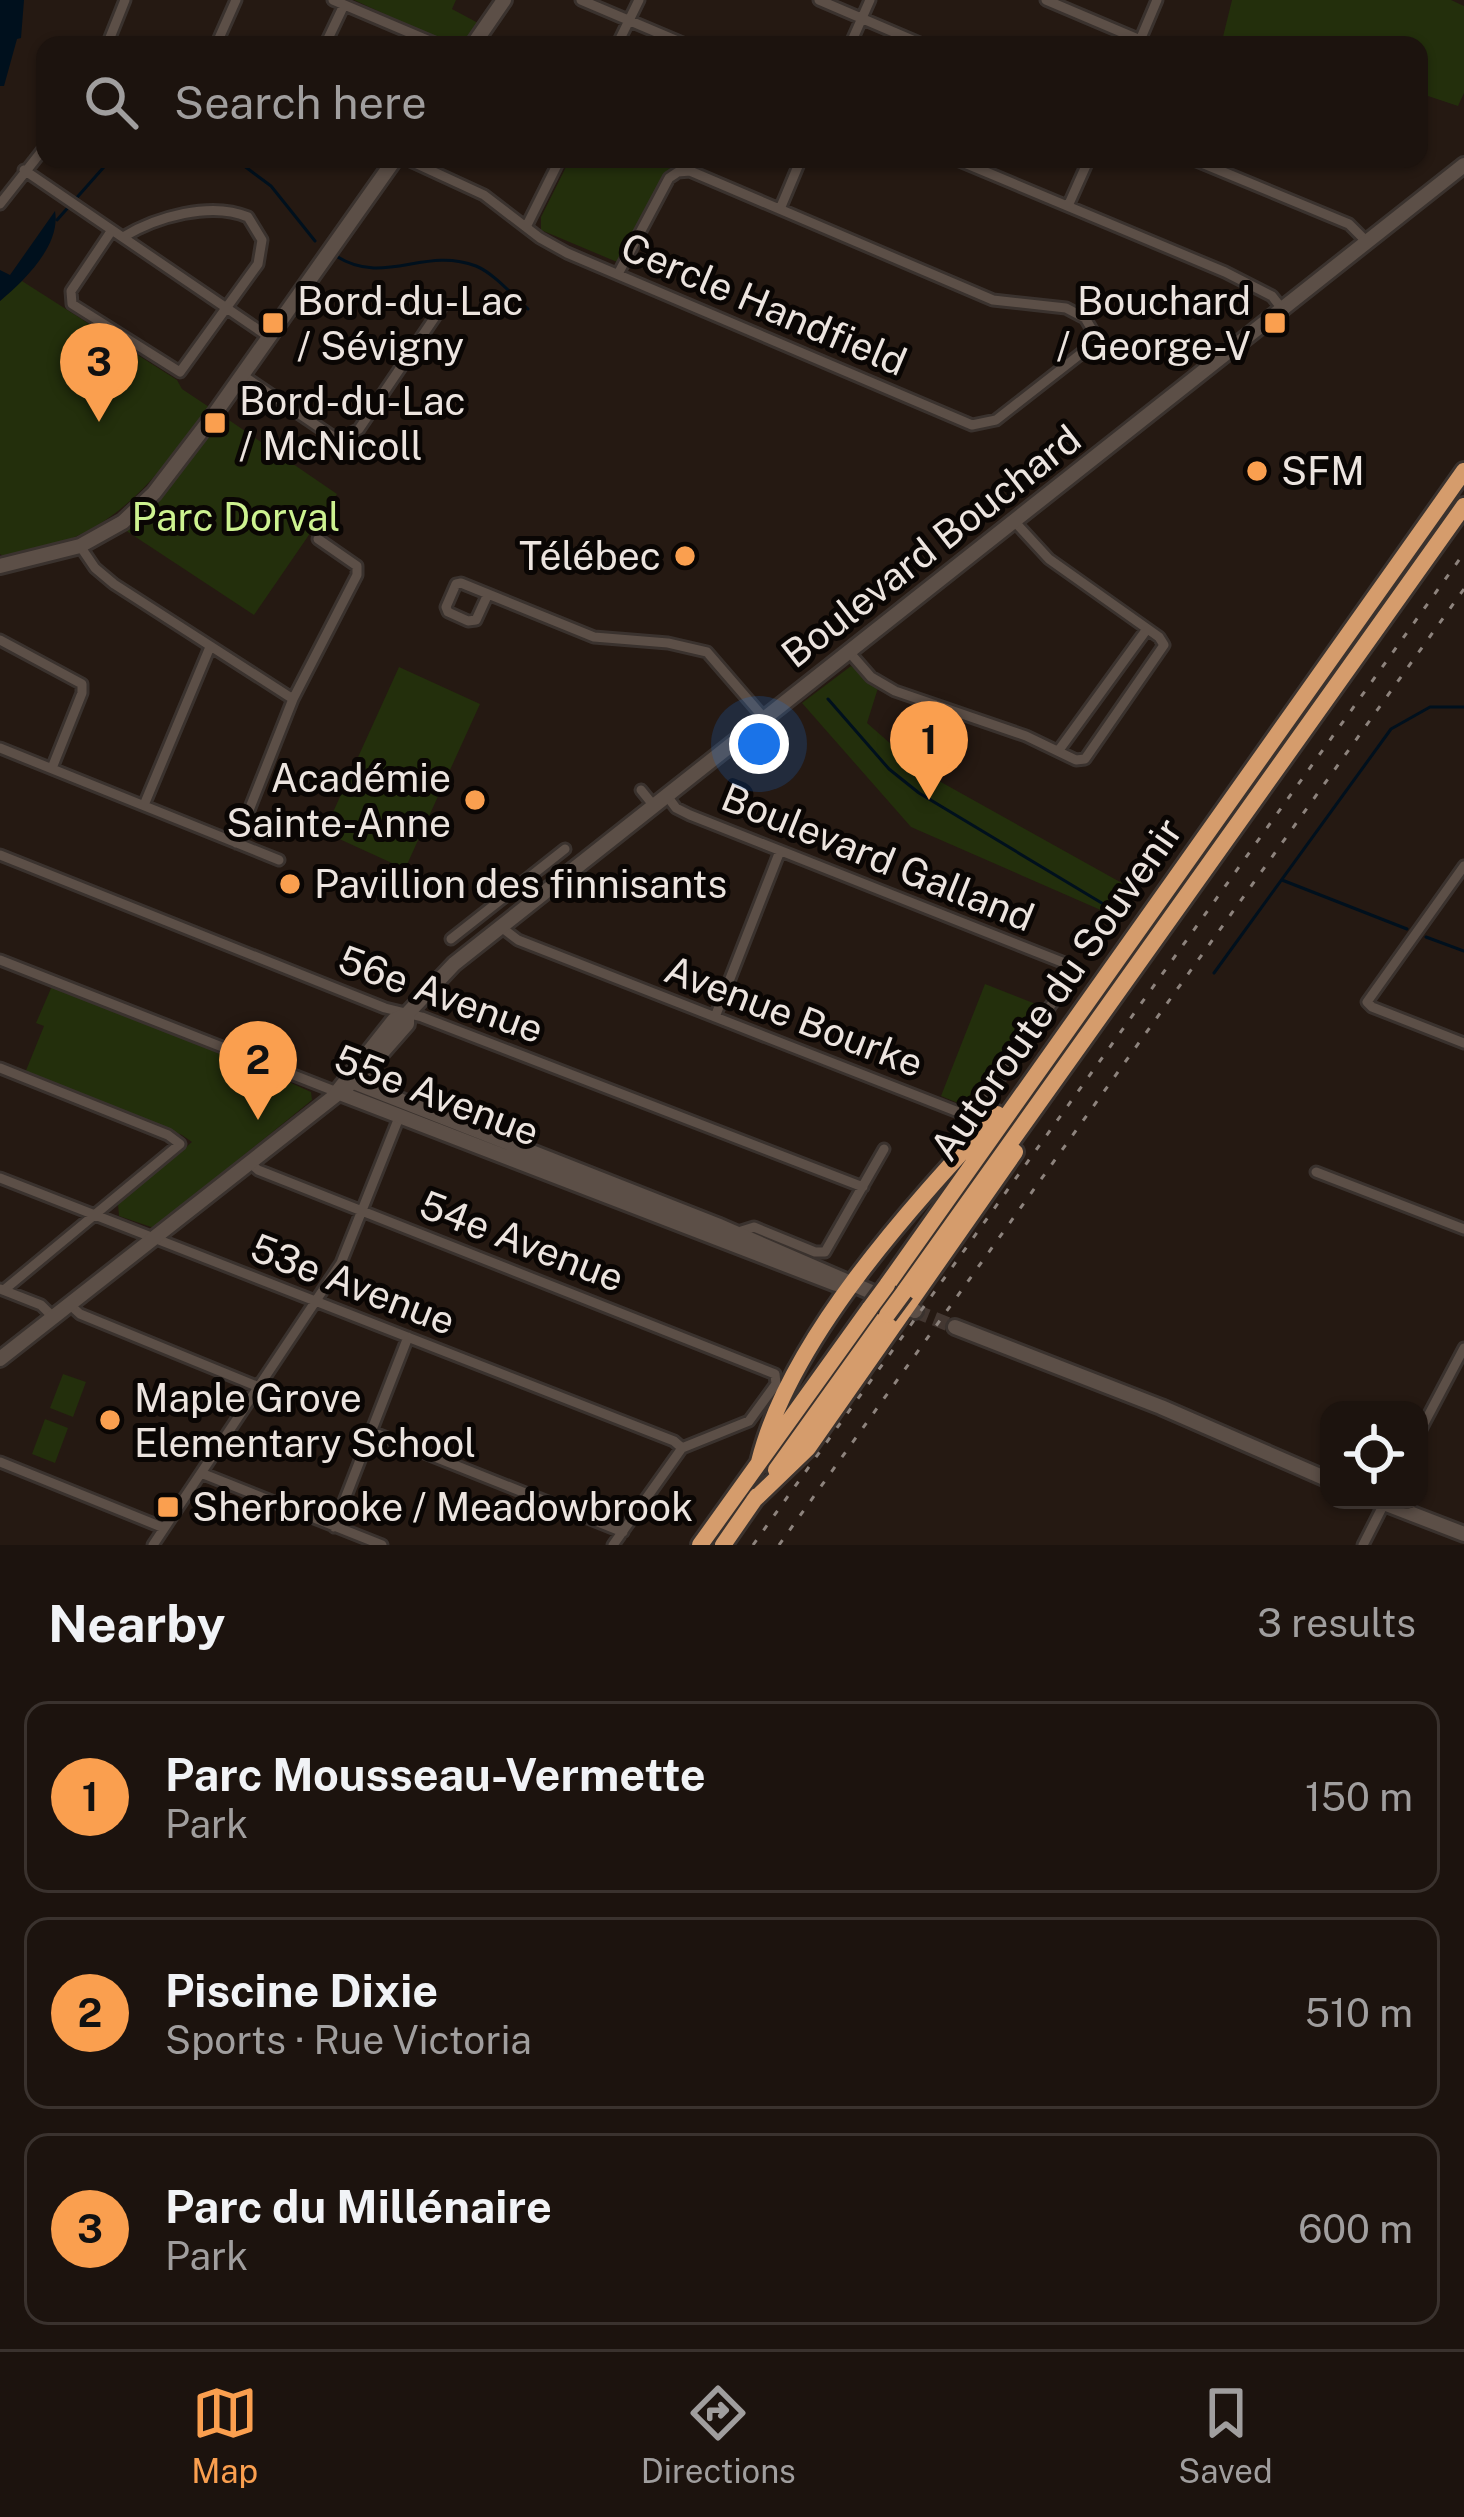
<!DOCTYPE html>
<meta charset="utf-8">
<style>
:root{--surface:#1c130e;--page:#251c17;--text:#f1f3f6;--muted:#a09e9e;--line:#3a322e;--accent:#fa9f4f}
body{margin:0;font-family:"Public Sans",sans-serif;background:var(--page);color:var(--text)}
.controls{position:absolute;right:36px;bottom:36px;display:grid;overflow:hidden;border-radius:24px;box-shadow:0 3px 9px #0004}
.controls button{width:108px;height:108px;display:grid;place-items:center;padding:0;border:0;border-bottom:3px solid var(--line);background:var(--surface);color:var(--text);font:60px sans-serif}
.you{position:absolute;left:759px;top:744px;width:42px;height:42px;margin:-30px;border:9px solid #fff;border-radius:50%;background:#1a73e8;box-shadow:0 0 0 18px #1a73e833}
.badge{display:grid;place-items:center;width:78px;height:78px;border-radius:50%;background:var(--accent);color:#111;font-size:39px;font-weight:700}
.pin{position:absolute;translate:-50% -99px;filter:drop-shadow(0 3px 6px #0008)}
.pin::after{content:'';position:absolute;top:63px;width:42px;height:36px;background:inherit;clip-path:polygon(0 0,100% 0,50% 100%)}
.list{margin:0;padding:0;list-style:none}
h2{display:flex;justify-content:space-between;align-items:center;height:156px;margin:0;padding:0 48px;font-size:51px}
h2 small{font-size:39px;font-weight:400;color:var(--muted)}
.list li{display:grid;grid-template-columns:78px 1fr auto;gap:36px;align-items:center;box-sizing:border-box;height:192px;margin:0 24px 24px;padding:0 24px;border:3px solid var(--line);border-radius:24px}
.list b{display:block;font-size:45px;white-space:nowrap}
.list p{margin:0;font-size:39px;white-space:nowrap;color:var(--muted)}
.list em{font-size:39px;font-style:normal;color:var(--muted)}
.icon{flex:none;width:66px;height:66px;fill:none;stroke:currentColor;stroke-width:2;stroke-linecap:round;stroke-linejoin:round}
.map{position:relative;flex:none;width:1464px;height:1545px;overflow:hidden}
.search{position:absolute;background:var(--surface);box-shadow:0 3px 9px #0004;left:36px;right:36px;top:36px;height:132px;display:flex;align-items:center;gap:30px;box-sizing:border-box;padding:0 42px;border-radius:24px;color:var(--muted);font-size:45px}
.sheet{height:804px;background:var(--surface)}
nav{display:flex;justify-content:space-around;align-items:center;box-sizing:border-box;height:168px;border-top:3px solid var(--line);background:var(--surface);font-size:33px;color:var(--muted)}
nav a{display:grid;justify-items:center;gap:6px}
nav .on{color:var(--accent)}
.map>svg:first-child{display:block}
.green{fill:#232f0c}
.water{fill:#00101d}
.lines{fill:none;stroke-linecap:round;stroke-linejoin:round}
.stream{stroke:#00101d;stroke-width:3}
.secondary-tunnel{stroke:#433731;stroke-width:14;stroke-dasharray:14 7;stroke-linecap:butt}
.street-casing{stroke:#3a322e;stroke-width:15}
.secondary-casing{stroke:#3a322e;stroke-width:20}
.highway-casing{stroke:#3a322e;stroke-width:22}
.street{stroke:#5c4f47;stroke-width:9}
.secondary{stroke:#5c4f47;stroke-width:14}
.highway{stroke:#d59c6c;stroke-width:16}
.rail{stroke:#8d837d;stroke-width:3;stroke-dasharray:6 12;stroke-linecap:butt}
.highway-bridge-casing{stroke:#3a322e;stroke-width:22;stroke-linecap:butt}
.highway-bridge{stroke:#d59c6c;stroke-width:16}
.poi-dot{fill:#fa9f4f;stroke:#0a0604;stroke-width:4.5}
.labels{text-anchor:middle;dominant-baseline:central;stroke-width:10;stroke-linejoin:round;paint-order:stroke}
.poi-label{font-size:39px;fill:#ece4df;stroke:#0a0604;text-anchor:start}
.street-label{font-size:39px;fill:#ece4df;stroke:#0a0604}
.park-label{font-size:39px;fill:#cdf290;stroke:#0a0604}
</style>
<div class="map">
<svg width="1464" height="1545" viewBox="0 0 1464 1545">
<rect width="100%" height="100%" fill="#251912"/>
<path class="green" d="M354 0H456L452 9 480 24 464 45H452Z
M1232 0H1451L1464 6V93L1458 106 1428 96 1419 114V45H1221Z
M570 159H673L669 178 617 262 541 230V217Z
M22 281 177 380 182 389 209 407C149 488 110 541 4 557L0 554V301Z
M223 416 337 494 254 615 125 530 174 482Z
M851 666 878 688 867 723 923 772 1138 892 1119 918 911 827 802 703Z
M399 667 480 704 405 869 324 832Z
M985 984 1041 1006 974 1102 965 1106 941 1096Z
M52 986 218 1050 311 1092 312 1100 154 1228 119 1216 118 1204 192 1142 182 1135 25 1073 44 1026 36 1023Z
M63 1374 86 1382 73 1417 50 1408Z
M45 1419 68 1428 55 1463 32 1454Z"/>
<path class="water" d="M0 0H24L21 38 17 39 4 86H0Z
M55 211C61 245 25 280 0 301V270L10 275Z"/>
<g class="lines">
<path class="stream" d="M235 159 271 186 315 241
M57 220 111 159
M336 256C385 287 423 246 476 266 495 274 513 296 528 309
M828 699 889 769 919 793 1125 917
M1282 880 1407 929
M1426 937 1464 951
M1214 973 1391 729 1430 707H1464"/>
<path class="secondary-tunnel" d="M915 1311 955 1327"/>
<defs>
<path id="street" d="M333 0 439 45
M581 0 687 45
M819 0 924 45
M1046 0 1152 45
M107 45 125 0
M216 45 236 0
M325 45 344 5
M617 45 639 0
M850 45 870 0
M1138 45 1157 0
M406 159 484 195 540 238 567 253 972 425 996 420 1083 352 1094 333 1085 318 1066 308 993 300 690 171 678 172 669 178 618 274
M955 159 1225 272 1272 296 1283 310
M1192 159 1349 224 1367 242
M24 170 269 337
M0 204 45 147
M1068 206 1089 159
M780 209 801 159
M527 225 560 159
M112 230 71 291 72 304 180 372 258 264 262 240 248 217C211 201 156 217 123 237
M242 375 332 436 345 437 359 429 441 308
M80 546 95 568 114 584 293 699
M488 594 476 620 468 621 448 612 446 607 456 584 461 583 594 637 668 643 707 652 765 719
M0 640 82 684V693L52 768
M850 653 871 677 895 691 1026 736 1076 760 1085 759 1164 645 1159 637 1049 559 1015 522
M0 748 279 860
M1059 750 1147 629
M641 790 654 806
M144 805 210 647
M236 843 293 699 357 575V566L318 539
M0 855 385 1008 422 1017 863 1187
M1464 866 1367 1002 1372 1007 1464 1043
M501 927 518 940 966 1115 978 1109 1070 978 1071 969 1062 962 690 815 676 808 667 796
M451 939 565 849
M0 960 337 1092
M715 1017 780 851
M0 1068 168 1135 180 1144 4 1290
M249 1162 258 1170 775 1374 776 1384 749 1421 682 1448 613 1545
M1316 1172 1464 1229
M0 1178 674 1441 682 1448
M735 1233 754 1227 815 1252H825L884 1149
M0 1289 41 1305 53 1317
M69 1304 80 1314 259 1387
M372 1432 623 1532
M1419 1433 1464 1348
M0 1462 164 1528
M201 1473 382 1545
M334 1527 408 1337
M153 1545 341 1263 400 1115
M1363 1545 1386 1500"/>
<path id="secondary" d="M473 45 504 0
M0 566 80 546 123 522 154 493 216 412 395 159
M346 1079 717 1225 915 1311
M337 1092 394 1020 407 1014 454 964 1464 165
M337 1092 836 1284
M955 1327 1161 1407 1329 1480
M0 1359 364 1073 407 1024V1014
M1376 1500 1464 1534"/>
<path id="highway" d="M887 1285 1464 471
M904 1292 1464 506
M759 1462C789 1339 912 1206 997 1114
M776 1470 887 1315
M754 1500 808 1448 1015 1152
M700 1545 870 1308
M723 1545 757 1496"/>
</defs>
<use href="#street" class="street-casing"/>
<use href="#secondary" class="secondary-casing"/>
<use href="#highway" class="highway-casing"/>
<use href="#street" class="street"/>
<use href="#secondary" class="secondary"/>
<use href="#highway" class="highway"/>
<path class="rail" d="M753 1545 1464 553
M779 1545 1464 589"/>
<defs>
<path id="highway-bridge" d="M870 1308 887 1285
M887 1315 904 1292"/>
</defs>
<use href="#highway-bridge" class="highway-bridge-casing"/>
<use href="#highway-bridge" class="highway-bridge"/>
</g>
<g class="poi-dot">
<rect x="261" y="311" width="24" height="24" rx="6"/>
<rect x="1263" y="311" width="24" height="24" rx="6"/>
<rect x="203" y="411" width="24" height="24" rx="6"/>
<circle cx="1257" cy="471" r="12"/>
<circle cx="685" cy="556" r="12"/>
<circle cx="475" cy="800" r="12"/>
<circle cx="290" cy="884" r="12"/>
<circle cx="110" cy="1420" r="12"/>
<rect x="156" y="1495" width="24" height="24" rx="6"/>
</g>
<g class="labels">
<g class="poi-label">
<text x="297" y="301">Bord-du-Lac<tspan x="297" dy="45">/ Sévigny</tspan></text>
<text x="1251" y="301" text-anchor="end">Bouchard<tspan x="1251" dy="45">/ George-V</tspan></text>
<text x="239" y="401">Bord-du-Lac<tspan x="239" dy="45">/ McNicoll</tspan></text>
<text x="1281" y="471">SFM</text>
<text x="661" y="556" text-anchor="end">Télébec</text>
<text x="451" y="778" text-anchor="end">Académie<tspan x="451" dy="45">Sainte-Anne</tspan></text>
<text x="314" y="884">Pavillion des finnisants</text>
<text x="134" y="1398">Maple Grove<tspan x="134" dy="45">Elementary School</tspan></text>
<text x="192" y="1507">Sherbrooke / Meadowbrook</text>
</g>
<g class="street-label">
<text transform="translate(764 304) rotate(23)">Cercle Handfield</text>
<text transform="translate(931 546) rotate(-38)">Boulevard Bouchard</text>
<text transform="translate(878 857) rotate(22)">Boulevard Galland</text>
<text transform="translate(1056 989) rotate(-55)">Autoroute du Souvenir</text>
<text transform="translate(441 994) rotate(20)">56e Avenue</text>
<text transform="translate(794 1016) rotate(21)">Avenue Bourke</text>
<text transform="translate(437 1095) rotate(21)">55e Avenue</text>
<text transform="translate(522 1241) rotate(21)">54e Avenue</text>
<text transform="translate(353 1284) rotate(21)">53e Avenue</text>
</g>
<g class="park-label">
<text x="236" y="517">Parc Dorval</text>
</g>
</g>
</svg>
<div class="controls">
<button><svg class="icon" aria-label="locate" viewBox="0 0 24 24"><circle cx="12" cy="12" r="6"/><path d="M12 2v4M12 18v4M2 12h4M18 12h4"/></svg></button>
</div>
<div class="you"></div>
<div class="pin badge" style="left:929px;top:800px">1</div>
<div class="pin badge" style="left:258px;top:1120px">2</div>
<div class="pin badge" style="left:99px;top:422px">3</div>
<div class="search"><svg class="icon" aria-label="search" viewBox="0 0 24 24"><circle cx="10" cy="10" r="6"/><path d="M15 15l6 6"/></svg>Search here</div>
</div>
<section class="sheet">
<h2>Nearby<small>3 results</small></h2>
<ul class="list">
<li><span class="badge">1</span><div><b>Parc Mousseau-Vermette</b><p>Park</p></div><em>150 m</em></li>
<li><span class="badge">2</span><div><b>Piscine Dixie</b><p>Sports · Rue Victoria</p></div><em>510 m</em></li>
<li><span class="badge">3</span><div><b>Parc du Millénaire</b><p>Park</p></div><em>600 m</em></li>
</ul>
</section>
<nav>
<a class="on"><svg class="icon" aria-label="map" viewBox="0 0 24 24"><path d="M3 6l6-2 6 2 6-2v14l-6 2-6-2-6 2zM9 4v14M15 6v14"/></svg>Map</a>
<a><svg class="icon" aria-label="directions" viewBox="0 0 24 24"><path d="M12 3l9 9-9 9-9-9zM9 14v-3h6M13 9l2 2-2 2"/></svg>Directions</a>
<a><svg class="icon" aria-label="saved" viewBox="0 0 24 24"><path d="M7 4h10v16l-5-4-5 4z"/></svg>Saved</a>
</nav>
